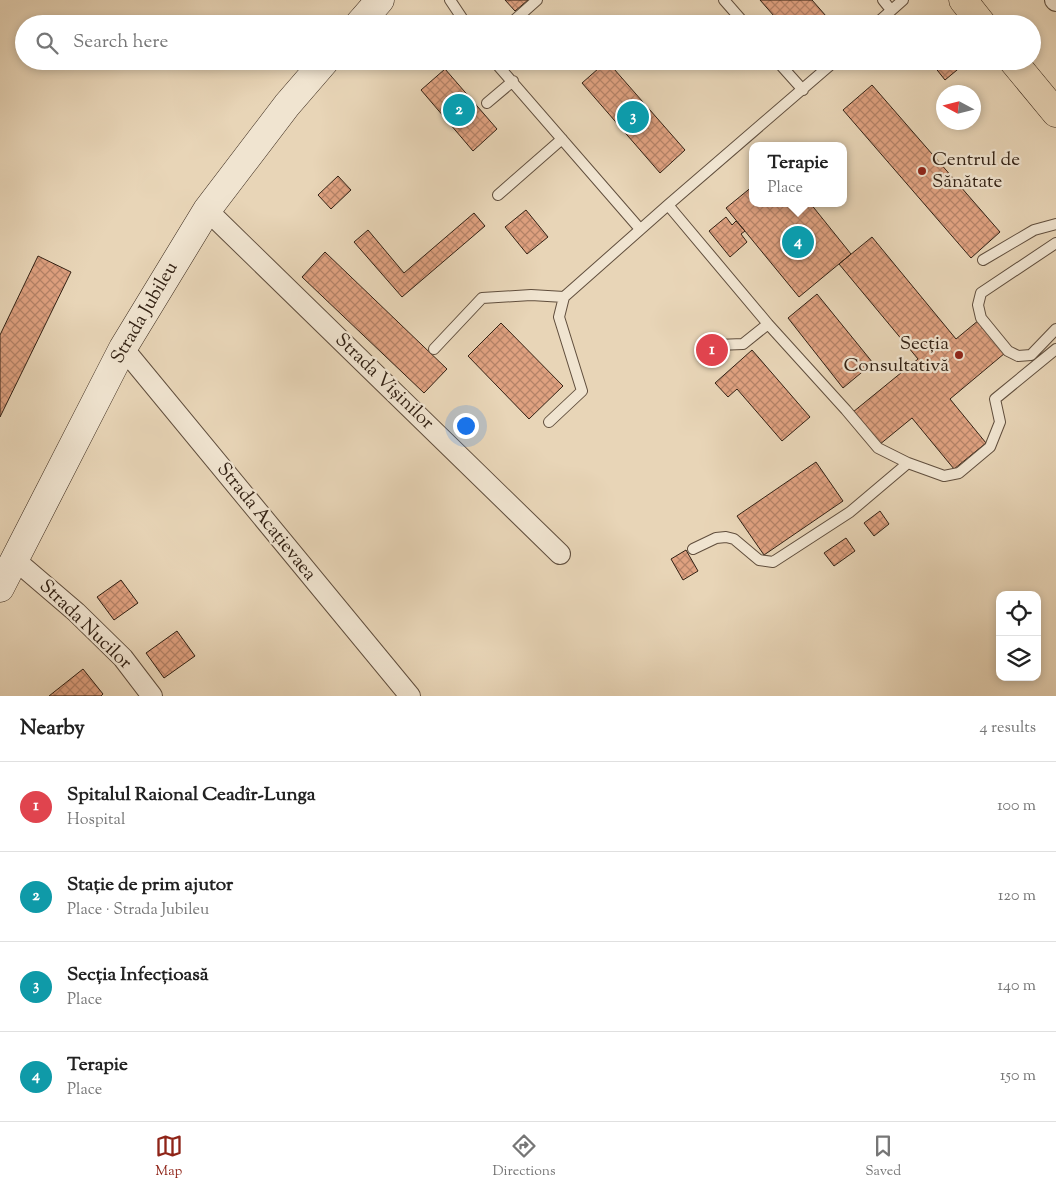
<!DOCTYPE html>
<meta charset="utf-8">
<style>
:root{--surface:#fff;--page:#f6f6f6;--text:#222;--muted:#767676;--line:#e0e0e0;--accent:#8f2418}
body{margin:0;font-family:"Sorts Mill Goudy",serif;background:var(--page);color:var(--text)}
.controls{position:absolute;right:15px;bottom:15px;display:grid;overflow:hidden;border-radius:10px;box-shadow:0 2px 8px #0003}
.controls button{width:45px;height:45px;display:grid;place-items:center;padding:0;border:0;border-bottom:1px solid var(--line);background:var(--surface);color:var(--text);font:25px sans-serif}
.compass{position:absolute;left:936px;top:85px;width:45px;height:45px;border-radius:50%;background:var(--surface);box-shadow:0 2px 8px #0003;rotate:277deg}
.you{position:absolute;left:465px;top:425px;width:18px;height:18px;margin:-12px;border:4px solid #fff;border-radius:50%;background:#1a73e8;box-shadow:0 0 0 8px #1a73e833}
.badge{display:grid;place-items:center;width:32px;height:32px;border-radius:50%;background:var(--accent);color:#fff;font-size:16px;font-weight:700}
.pin{position:absolute;translate:-50% -50%;border:2px solid #fff;box-shadow:0 1px 5px #0006}
.popup{position:absolute;left:749px;top:142px;width:98px;height:65px;box-sizing:border-box;display:grid;place-content:center;border-radius:10px;background:var(--surface);filter:drop-shadow(0 1px 4px #0005);font-size:16px;white-space:nowrap;color:var(--muted)}
.popup b{font-size:19px;color:var(--text)}
.popup::after{content:'';position:absolute;left:50%;top:100%;margin-left:-10px;border:10px solid transparent;border-top-color:var(--surface)}
.list{margin:0;padding:0;list-style:none}
h2{display:flex;justify-content:space-between;align-items:center;height:65px;margin:0;padding:0 20px;font-size:21px}
h2 small{font-size:16px;font-weight:400;color:var(--muted)}
.list li{display:grid;grid-template-columns:32px 1fr auto;gap:15px;align-items:center;box-sizing:border-box;height:90px;padding:0 20px;border-top:1px solid var(--line)}
.list b{display:block;font-size:19px;white-space:nowrap}
.list p{margin:0;font-size:16px;white-space:nowrap;color:var(--muted)}
.list em{font-size:16px;font-style:normal;color:var(--muted)}
.icon{flex:none;width:28px;height:28px;fill:none;stroke:currentColor;stroke-width:2;stroke-linecap:round;stroke-linejoin:round}
.map{position:relative;flex:none;width:1056px;height:696px;overflow:hidden}
.search{position:absolute;background:var(--surface);box-shadow:0 2px 8px #0003;left:15px;right:15px;top:15px;height:55px;display:flex;align-items:center;gap:12px;box-sizing:border-box;padding:0 18px;border-radius:28px;color:var(--muted);font-size:19px}
.sheet{height:425px;background:var(--surface)}
nav{display:flex;justify-content:space-around;align-items:center;box-sizing:border-box;height:70px;border-top:1px solid var(--line);background:var(--surface);font-size:14px;color:var(--muted)}
nav a{display:grid;justify-items:center;gap:2px}
nav .on{color:var(--accent)}
.map>svg:first-child{display:block}
.building{fill:url(#building-cross-hatch);stroke:#322114}
.lines{fill:none;stroke-linecap:round;stroke-linejoin:round}
.service-casing{stroke:#604e3d;stroke-width:12}
.minor-casing{stroke:#604e3d;stroke-width:22}
.secondary-casing{stroke:#322114;stroke-width:29}
.primary-casing{stroke:#322114;stroke-width:29}
.service{stroke:#f0e4d0;stroke-width:10}
.minor{stroke:#f0e4d0;stroke-width:20}
.secondary{stroke:#f0e4d0;stroke-width:28}
.primary{stroke:#e8d5b7;stroke-width:28}
.poi-dot{fill:#8f2418;stroke:#f0e4d0;stroke-width:2}
.labels{text-anchor:middle;dominant-baseline:central;stroke-width:4.5;stroke-linejoin:round;paint-order:stroke}
.poi-label{font-size:19px;fill:#322114;stroke:#f0e4d0;text-anchor:start}
.street-label{font-size:19px;fill:#322114;stroke:#f0e4d0}
</style>
<div class="map">
<svg width="1056" height="696" viewBox="0 0 1056 696">
<defs>
<pattern id="building-cross-hatch" width="8" height="8" patternUnits="userSpaceOnUse" patternTransform="scale(1.25)"><rect width="8" height="8" fill="#dfa180"/><path d="M0 0l8 8M0 8l8-8" fill="none" stroke="#b58368"/></pattern>
</defs>
<rect width="100%" height="100%" fill="#e8d5b7"/>
<filter id="stains"><feTurbulence type="fractalNoise" baseFrequency=".004" numOctaves="4"/><feColorMatrix values="0 0 0 0 .2 0 0 0 0 .09 0 0 0 0 .02 0 0 0 .5 -.17"/></filter>
<radialGradient id="worn" r=".72"><stop offset=".6" stop-color="#630" stop-opacity="0"/><stop offset="1" stop-color="#630" stop-opacity=".3"/></radialGradient>
<path class="building" d="M505 0H528L515 11Z
M760 0H812L833 24H781Z
M607 61 685 150 660 173 582 83Z
M930 61H960L963 65 945 80Z
M445 69 497 129 473 151 421 90Z
M872 85 1000 232 971 258 843 110Z
M338 176 351 190 331 209 318 195Z
M753 186V203H810L851 254 799 297 726 208Z
M526 210 548 237 527 254 505 227Z
M474 213 485 226 402 297 354 242 368 230 404 273Z
M726 217 732 225 736 221 745 231 741 234 747 242 730 257 709 231Z
M872 237 956 339 985 315 1011 348 950 399 986 443 954 469 912 418 879 445 853 412 918 359 839 264Z
M325 252 447 369 424 393 302 277Z
M38 256 71 272 0 417V335Z
M817 294 873 363 843 388 788 318Z
M501 323 563 386 529 419 468 356Z
M752 350 810 417 782 441 737 389 728 397 715 383Z
M816 462 843 501 764 555 737 516Z
M880 511 889 524 874 536 864 523Z
M846 538 855 551 834 566 824 553Z
M686 550 698 571 683 580 671 559Z
M121 580 138 603 114 620 97 597Z
M177 631 195 656 164 678 146 653Z
M83 669 103 694 101 696H49Z"/>
<g class="lines">
<defs>
<path id="service" d="M450 0 466 24
M724 0 745 24
M883 0 891 10
M510 24 537 0
M876 24 903 0
M494 61 640 229
M777 61 803 90
M487 103 513 81
M498 195 562 139
M668 205 768 324 846 410 878 448 908 463
M1056 243 981 293 978 305 981 318 1008 351 1018 356 1031 355 1056 329
M983 260 1034 230 1056 224
M717 345 743 344 768 324
M434 349 482 298 531 295 564 297 668 205 835 61
M549 422 582 391 559 317 564 297
M693 549 716 538 726 537 734 539 759 560 773 562 850 512 908 463 944 476 959 473 990 447 1000 422 995 399 1056 349"/>
<path id="minor" d="M1055 0 1056 1
M207 210 560 554
M123 348 410 696
M14 559 76 612 123 658 152 696"/>
<path id="secondary" d="M359 24 380 0
M0 588 123 348 207 210 287 105 325 61"/>
<path id="primary" d="M963 0 982 24
M1013 61 1056 113"/>
</defs>
<use href="#service" class="service-casing"/>
<use href="#minor" class="minor-casing"/>
<use href="#secondary" class="secondary-casing"/>
<use href="#primary" class="primary-casing"/>
<use href="#service" class="service"/>
<use href="#minor" class="minor"/>
<use href="#secondary" class="secondary"/>
<use href="#primary" class="primary"/>
</g>
<g class="poi-dot">
<circle cx="922" cy="171" r="5"/>
<circle cx="959" cy="355" r="5"/>
</g>
<g class="labels">
<g class="poi-label">
<text x="932" y="160">Centrul de<tspan x="932" dy="22">Sănătate</tspan></text>
<text x="949" y="344" text-anchor="end">Secția<tspan x="949" dy="22">Consultativă</tspan></text>
</g>
<g class="street-label">
<text transform="translate(145 313) rotate(-60)">Strada Jubileu</text>
<text transform="translate(384 382) rotate(44)">Strada Vișinilor</text>
<text transform="translate(266 522) rotate(51)">Strada Acațievaea</text>
<text transform="translate(85 625) rotate(44)">Strada Nucilor</text>
</g>
</g>
<rect width="100%" height="100%" filter="url(#stains)"/>
<rect width="100%" height="100%" fill="url(#worn)"/>
</svg>
<div class="controls">
<button><svg class="icon" aria-label="locate" viewBox="0 0 24 24"><circle cx="12" cy="12" r="6"/><path d="M12 2v4M12 18v4M2 12h4M18 12h4"/></svg></button>
<button><svg class="icon" aria-label="layers" viewBox="0 0 24 24"><path d="M12 4l9 5-9 5-9-5zM3 14l9 5 9-5"/></svg></button>
</div>
<svg class="compass" viewBox="-18 -18 36 36"><path d="M0-13l5 13h-10z" fill="#e53935"/><path d="M0 13l5-13h-10z" fill="#767676"/></svg>
<div class="you"></div>
<div class="pin badge" style="left:712px;top:350px;background:#e0444e">1</div>
<div class="pin badge" style="left:459px;top:110px;background:#0f9aa8">2</div>
<div class="pin badge" style="left:633px;top:117px;background:#0f9aa8">3</div>
<div class="pin badge" style="left:798px;top:242px;background:#0f9aa8">4</div>
<div class="popup"><b>Terapie</b>Place</div>
<div class="search"><svg class="icon" aria-label="search" viewBox="0 0 24 24"><circle cx="10" cy="10" r="6"/><path d="M15 15l6 6"/></svg>Search here</div>
</div>
<section class="sheet">
<h2>Nearby<small>4 results</small></h2>
<ul class="list">
<li><span class="badge" style="background:#e0444e">1</span><div><b>Spitalul Raional Ceadîr-Lunga</b><p>Hospital</p></div><em>100 m</em></li>
<li><span class="badge" style="background:#0f9aa8">2</span><div><b>Stație de prim ajutor</b><p>Place · Strada Jubileu</p></div><em>120 m</em></li>
<li><span class="badge" style="background:#0f9aa8">3</span><div><b>Secția Infecțioasă</b><p>Place</p></div><em>140 m</em></li>
<li><span class="badge" style="background:#0f9aa8">4</span><div><b>Terapie</b><p>Place</p></div><em>150 m</em></li>
</ul>
</section>
<nav>
<a class="on"><svg class="icon" aria-label="map" viewBox="0 0 24 24"><path d="M3 6l6-2 6 2 6-2v14l-6 2-6-2-6 2zM9 4v14M15 6v14"/></svg>Map</a>
<a><svg class="icon" aria-label="directions" viewBox="0 0 24 24"><path d="M12 3l9 9-9 9-9-9zM9 14v-3h6M13 9l2 2-2 2"/></svg>Directions</a>
<a><svg class="icon" aria-label="saved" viewBox="0 0 24 24"><path d="M7 4h10v16l-5-4-5 4z"/></svg>Saved</a>
</nav>
